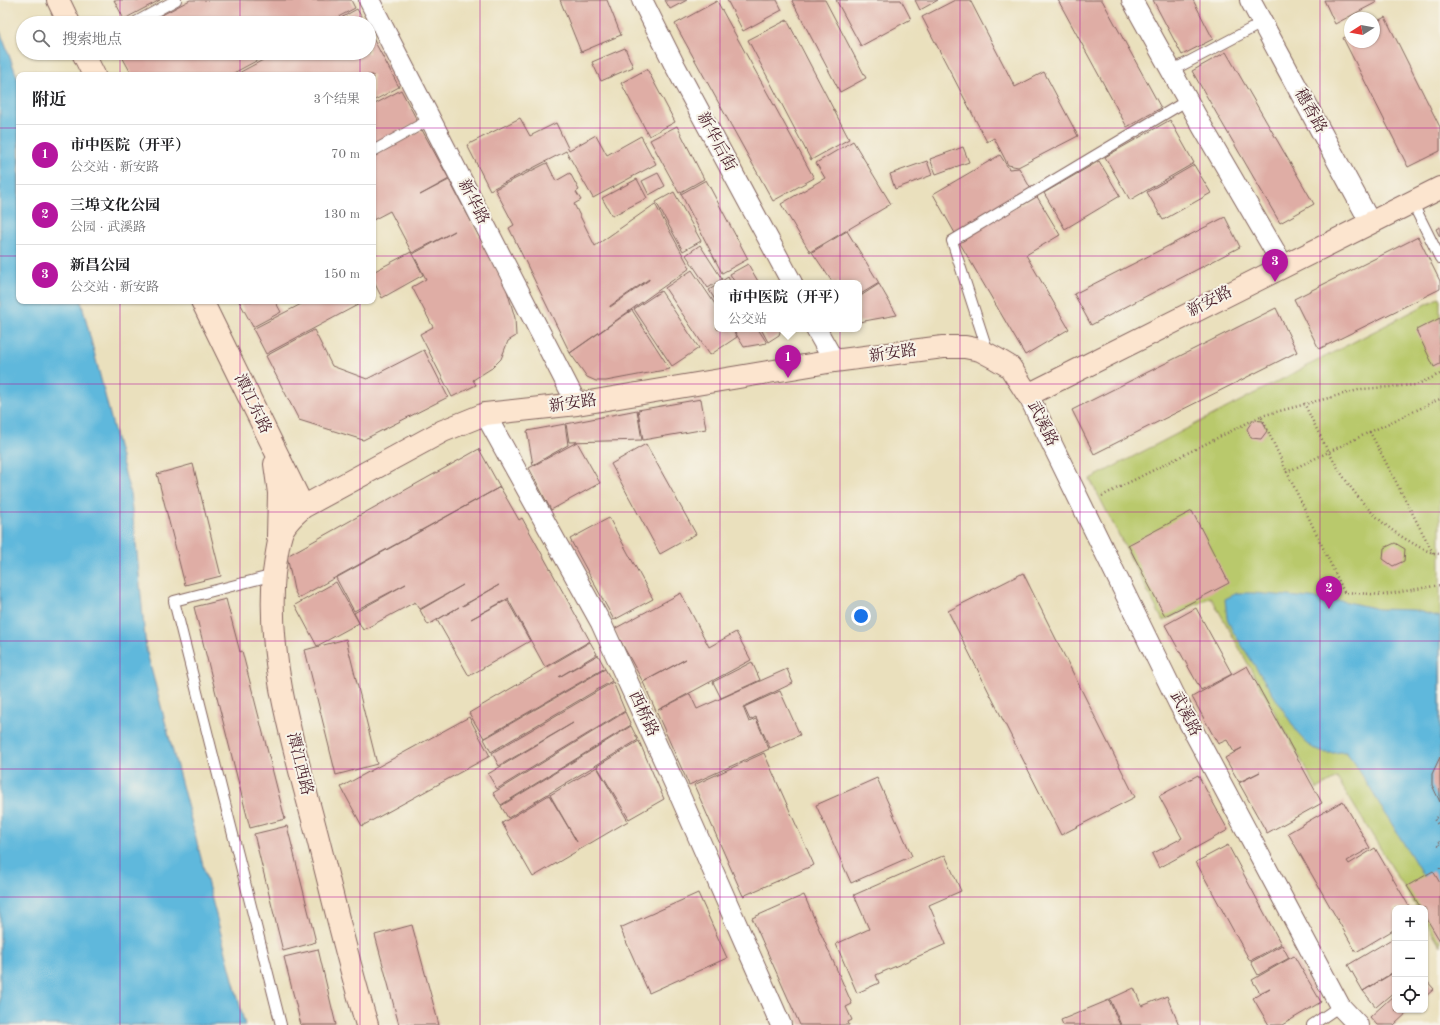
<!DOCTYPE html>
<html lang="zh">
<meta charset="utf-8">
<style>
:root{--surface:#fff;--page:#f6f6f6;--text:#202124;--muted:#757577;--line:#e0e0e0;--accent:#b5179e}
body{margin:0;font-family:"Old Standard TT","Noto Serif SC",serif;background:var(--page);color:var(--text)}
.controls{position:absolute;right:12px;bottom:12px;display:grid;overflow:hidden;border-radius:8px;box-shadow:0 1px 3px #0004}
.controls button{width:36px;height:36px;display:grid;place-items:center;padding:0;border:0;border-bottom:1px solid var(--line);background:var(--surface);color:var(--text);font:20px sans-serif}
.compass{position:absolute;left:1344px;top:12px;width:36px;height:36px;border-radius:50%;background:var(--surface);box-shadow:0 1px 3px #0004;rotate:259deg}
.you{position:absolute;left:861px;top:616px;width:14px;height:14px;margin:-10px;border:3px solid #fff;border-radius:50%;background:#1a73e8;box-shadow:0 0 0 6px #1a73e833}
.badge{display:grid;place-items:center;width:26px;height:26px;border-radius:50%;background:var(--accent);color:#fff;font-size:13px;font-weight:700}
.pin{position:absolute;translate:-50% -33px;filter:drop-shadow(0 1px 2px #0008)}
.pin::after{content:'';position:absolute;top:21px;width:14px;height:12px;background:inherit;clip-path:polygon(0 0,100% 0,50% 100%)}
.popup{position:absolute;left:714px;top:280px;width:148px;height:52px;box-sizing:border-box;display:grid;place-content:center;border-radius:8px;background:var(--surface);filter:drop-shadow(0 1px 3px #0005);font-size:13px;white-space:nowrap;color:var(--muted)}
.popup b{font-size:15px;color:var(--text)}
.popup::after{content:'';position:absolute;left:50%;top:100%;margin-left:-8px;border:8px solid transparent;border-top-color:var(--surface)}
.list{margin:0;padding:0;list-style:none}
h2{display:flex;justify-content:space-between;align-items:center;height:52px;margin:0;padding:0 16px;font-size:17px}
h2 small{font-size:13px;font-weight:400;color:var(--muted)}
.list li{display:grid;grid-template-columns:26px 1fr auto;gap:12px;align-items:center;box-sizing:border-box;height:60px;padding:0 16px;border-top:1px solid var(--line)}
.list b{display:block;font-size:15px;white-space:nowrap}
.list p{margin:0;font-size:13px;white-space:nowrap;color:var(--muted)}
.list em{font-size:13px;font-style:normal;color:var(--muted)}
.icon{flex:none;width:22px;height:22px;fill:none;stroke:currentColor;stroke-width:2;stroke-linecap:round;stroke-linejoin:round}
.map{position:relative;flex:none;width:1440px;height:1025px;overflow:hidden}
.search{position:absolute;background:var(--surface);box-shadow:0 1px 3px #0004;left:16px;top:16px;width:360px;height:44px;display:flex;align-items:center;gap:10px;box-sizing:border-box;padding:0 14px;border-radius:22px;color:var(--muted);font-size:15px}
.panel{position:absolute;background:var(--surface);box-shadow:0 1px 3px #0004;left:16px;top:72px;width:360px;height:232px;border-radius:8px}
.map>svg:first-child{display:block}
.green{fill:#b9c96c;stroke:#82744c}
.water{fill:#5fb8dc;stroke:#546c84}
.building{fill:#dfada5;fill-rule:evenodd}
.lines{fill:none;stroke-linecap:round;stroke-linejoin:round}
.lane-casing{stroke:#82635e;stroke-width:12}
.street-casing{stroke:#82635e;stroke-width:22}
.secondary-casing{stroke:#82635e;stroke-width:24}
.path{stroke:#82635e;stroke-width:2.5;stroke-dasharray:1 3;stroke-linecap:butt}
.lane{stroke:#fff;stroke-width:10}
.street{stroke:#fff;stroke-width:20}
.secondary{stroke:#fce5cf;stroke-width:22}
.grid{fill:none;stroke:#b5179e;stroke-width:1;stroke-opacity:0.55}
.labels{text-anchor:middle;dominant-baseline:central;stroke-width:4;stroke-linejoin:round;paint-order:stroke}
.street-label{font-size:16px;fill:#4a1f2b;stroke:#f7f3e8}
</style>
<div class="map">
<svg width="1440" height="1025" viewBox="0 0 1440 1025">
<rect width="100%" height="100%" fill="#f7f3e8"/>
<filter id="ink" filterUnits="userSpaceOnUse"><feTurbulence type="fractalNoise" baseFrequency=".025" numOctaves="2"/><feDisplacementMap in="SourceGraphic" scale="8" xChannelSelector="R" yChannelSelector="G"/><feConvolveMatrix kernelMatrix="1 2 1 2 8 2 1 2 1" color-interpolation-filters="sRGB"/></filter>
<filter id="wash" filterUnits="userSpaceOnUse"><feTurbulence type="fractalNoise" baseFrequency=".012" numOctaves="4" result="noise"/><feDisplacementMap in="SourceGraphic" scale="16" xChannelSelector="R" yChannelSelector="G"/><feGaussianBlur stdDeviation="0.9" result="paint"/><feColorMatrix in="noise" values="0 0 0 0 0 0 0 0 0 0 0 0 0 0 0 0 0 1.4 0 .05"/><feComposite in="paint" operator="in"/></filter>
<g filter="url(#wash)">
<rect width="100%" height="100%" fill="#eae0bd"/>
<path class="green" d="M1440 297V946L1425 921V908H1417L1337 778 1317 789 1211 597 1163 621 1090 479Z"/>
<path class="water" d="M0 31 19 82V301H81L130 493 137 553 146 649 245 1025H0Z
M1237 593H1253L1343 601 1378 609 1414 610 1440 617V903L1354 762 1346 752C1339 751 1335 754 1329 753 1316 753 1307 744 1299 735L1232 630 1227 618 1225 599Z"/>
<g id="blocks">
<path class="building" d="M114 0H160L124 19Z
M190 0H351L355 8 327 23H147Z
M560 0H607L621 35 581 52Z
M665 0H687L670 9Z
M727 0H777L782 10 743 31Z
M793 0H825L866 78 840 92 792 1Z
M836 0H901L911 19 861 46Z
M915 0H938L920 10Z
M955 0H970L1015 87 1044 72 1078 136 1018 167 1008 165 994 138 987 142 922 17Z
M1058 0H1102L1161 108 1127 127Z
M1153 0H1193L1213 39 1182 55Z
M1324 0H1376L1377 2 1335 24Z
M717 1 814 178 773 201 675 24Z
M357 9 365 23H332Z
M1385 17 1440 127V151L1408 167 1343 38 1350 35V42H1374V23Z
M787 20 849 139 811 160 748 40Z
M369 31 399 87 373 101V75H235L276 53H369Z
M625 48 633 67 601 81 592 62Z
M1226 52 1314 204 1280 223 1192 71Z
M120 53H271L230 75H132Z
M647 69 675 122 649 136 621 83Z
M401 90 418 122 373 146V105Z
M520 118 530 136 556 123 569 150 596 135 607 155 641 136 656 164 593 198 566 151 490 190 467 145Z
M1170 120 1194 163 1130 200 1105 157Z
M677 126 704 179 679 193 650 140Z
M422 130 449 179 420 195 449 180 506 287 515 318 516 336 508 341 501 359 492 368 473 380 476 385 452 397 420 334 433 327 412 287 426 279 413 254 455 231 412 253 390 211 373 220V156Z
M853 141 891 204 810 252 781 204 825 178 816 163Z
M963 147 969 162 936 174 930 159Z
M1000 155 1009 169 1019 168 1032 191 956 235 933 194Z
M927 161 932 175 895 189 890 174Z
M1099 161 1120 196 1065 229 1044 193Z
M547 163 556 181 570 173 579 190 576 192 581 200 574 204 595 246 655 204 690 268 570 353 509 228 514 225 495 189ZM649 279V280L610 307V306Z
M1194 165 1211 193 1163 220 1147 192Z
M658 173 665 186 649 195 642 181Z
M637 179 647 198 612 216 602 198Z
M706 180 748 259 722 273 681 194Z
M674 192 701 241 683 251 656 202Z
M1036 195 1060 235 1026 255 1069 329 1025 355 958 240Z
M1225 217 1240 247 1091 325 1074 294Z
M1440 227V237L1436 229Z
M847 231 879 283 859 295V283H833L812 252Z
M1418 237 1440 281V289L1319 349 1294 299Z
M700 245 722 279 708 288 686 255Z
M411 252 423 275 382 298 373 280V272Z
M748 264 759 283H735L730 274Z
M692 270 717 307V329H732L737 337 710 355 665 288Z
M728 277 731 283H719Z
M879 284 897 315 859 322V297Z
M717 285V303L709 290Z
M661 291 699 348 672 366 634 309Z
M239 301H275L281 312 253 327Z
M307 301H365L266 354 253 329Z
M1276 308 1297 352 1094 454 1072 410Z
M632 310 670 369 606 381H596L587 377 570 353Z
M1440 318V364L1434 367 1416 330Z
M733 329H758L767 343 744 347Z
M761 329H781L779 335 768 342Z
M314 330 332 366 367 379 424 350 448 397 363 440 299 420 266 356Z
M701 399 706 429 643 440 638 410Z
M637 410 642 440 569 442 566 424Z
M1253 420 1263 421 1267 431 1261 439 1251 438 1247 429Z
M565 424 568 445 533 465 527 431Z
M577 442 600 483 551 510 529 468Z
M646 444 696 534 660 554 611 464Z
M479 449 500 487 298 598 294 590 287 556Z
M193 464 221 576 185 585 157 474Z
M500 487 519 520 522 518 590 641 545 667 508 599 509 598 471 619 507 600 530 641 469 676 437 620 459 607 428 625 420 610 463 585 420 609 415 602 363 630 354 613 406 584 354 611 336 578ZM499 585 463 606V605L471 601Z
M1192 511 1229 583 1165 616 1128 545Z
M609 518 653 599 614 620 570 539Z
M1395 543 1405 549 1404 561 1393 566 1383 559 1384 548Z
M1023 573 1135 797 1061 835 948 611Z
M336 582 359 623 317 646 295 605Z
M681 593 709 647 736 632 751 660 658 710 690 694 697 709 787 669 793 683 743 707 749 722 756 719 769 749 689 785 643 682 686 659 643 682 614 629Z
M226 599 240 652 242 651 285 819 250 828 194 607Z
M1196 608 1232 674 1201 690 1165 625Z
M346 639 377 764 336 775 305 650Z
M590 642 597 654 559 677 598 655 605 668 484 738 469 713Z
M752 662 760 680 721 698 713 682Z
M1247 666 1322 803 1267 833 1239 783 1260 772 1239 782 1225 758 1242 748 1234 752 1227 740 1218 744 1192 697Z
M605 669 612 681 491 752 484 739Z
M613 682 625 711 497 789 488 774 573 723 499 766 492 753Z
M780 691 800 735 770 748 756 717 750 720 744 707Z
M625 712 631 725 501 805 493 793Z
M469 717 490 756 362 826 341 787Z
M631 726 638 740 508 818 501 806Z
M639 741 664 799 629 819 597 766Z
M764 753 814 865 743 896 694 785Z
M1440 757V802L1432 785V774Z
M597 767 628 821 533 877 502 823 549 795 577 842 550 795Z
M1198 775 1228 830 1159 868 1152 854 1182 838 1159 796Z
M877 778 912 856 851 883 816 805Z
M1343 801 1370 848 1347 861 1349 864 1375 848 1410 908H1395V929L1356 952 1288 833Z
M287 826 316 942 283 951 254 834Z
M1228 845 1281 944 1250 961 1196 862Z
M945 855 961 891 929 905 946 944 876 975 879 983 857 993 836 944 869 929 854 895Z
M1433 871 1440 883V941L1425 916V908H1421L1407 886Z
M698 893 727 958 649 993 620 928Z
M804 895 852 1004 846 1007 852 1020 848 1022 849 1025H800L752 918Z
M412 925 439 1025H399L375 935Z
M1395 937V971L1363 991 1348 965Z
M1282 945 1289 958 1258 975 1251 962Z
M318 949 336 1025H301L284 957Z
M1294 956 1321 1002 1282 1025H1269L1253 998 1270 988 1260 993 1252 980Z
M1395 972V991L1376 1007 1363 991Z
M1425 979 1434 989 1425 997Z
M1134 988 1142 1006 1167 996 1179 1025H1121L1110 999Z
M1395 994V1010H1410L1394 1025H1377L1370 1017Z
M1109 1000 1120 1025H1063L1061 1020Z"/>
</g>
</g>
<g filter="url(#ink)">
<use href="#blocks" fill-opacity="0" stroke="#82635e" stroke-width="1"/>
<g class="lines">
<defs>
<path id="lane" d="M134 23 176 0
M1171 71 1262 23
M373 151 431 119
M1412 202 1440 258
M988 352 952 241 1188 100
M274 575 174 601 281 1025
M1312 1025 1340 1006"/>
<path id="street" d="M369 0 577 404
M642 0 674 64 792 283
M1132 0 1203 128 1283 265
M1250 0 1370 222
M816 329 834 361
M1028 395 1178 702 1340 1006 1358 1025
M485 414 601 623 681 798 781 1025"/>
<path id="secondary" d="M58 0 69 23
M83 53 94 75
M202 301 303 507
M275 464 279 493 278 537
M367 1025C348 962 333 898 317 835 295 750 266 661 274 573 276 560 277 547 281 534 284 523 295 514 303 507L443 431 485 414 577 404 834 361 943 347H965L980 350 995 358 1010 367 1028 395 1440 188"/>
</defs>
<use href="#lane" class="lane-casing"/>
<use href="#street" class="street-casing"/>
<use href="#secondary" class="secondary-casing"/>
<path class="path" d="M1304 403C1330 457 1356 511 1409 541 1419 547 1429 553 1440 554
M1261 416 1362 389 1416 385 1440 374
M1370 432 1287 472 1344 592 1383 595 1440 585
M1102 496 1261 416 1287 472
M1433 553 1370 432 1440 399
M1440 815 1434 819 1440 827
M1440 842 1438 843 1440 847
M1440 868V870"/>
<use href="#lane" class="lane"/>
<use href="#street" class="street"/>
<use href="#secondary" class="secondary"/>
</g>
</g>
<path class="grid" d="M120 0V23M240 0V23M360 0V23M480 0V1025M600 0V1025M720 0V1025M840 0V1025M960 0V1025M1080 0V1025M1200 0V1025M1320 0V1025M120 53V75M240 53V75M360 53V75M0 128H19M373 128H1440M0 256H19M373 256H1440M120 301V1025M240 301V1025M360 301V1025M0 384H1440M0 512H1440M0 641H1440M0 769H1440M0 897H1440"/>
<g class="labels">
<g class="street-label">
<text transform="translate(1310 111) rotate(61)">穗香路</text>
<text transform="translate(716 142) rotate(62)">新华后街</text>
<text transform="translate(473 202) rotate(63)">新华路</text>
<text transform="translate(1210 302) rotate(-27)">新安路</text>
<text transform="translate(893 354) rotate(-8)">新安路</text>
<text transform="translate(252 404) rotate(64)">潭江东路</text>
<text transform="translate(573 404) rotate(-8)">新安路</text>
<text transform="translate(1042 424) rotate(64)">武溪路</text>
<text transform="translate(643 714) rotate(65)">西桥路</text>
<text transform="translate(1185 714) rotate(63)">武溪路</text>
<text transform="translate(299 764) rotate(76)">潭江西路</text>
</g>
</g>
</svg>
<div class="controls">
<button>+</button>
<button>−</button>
<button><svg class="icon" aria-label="locate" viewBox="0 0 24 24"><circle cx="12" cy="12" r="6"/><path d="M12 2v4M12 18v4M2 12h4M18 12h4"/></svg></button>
</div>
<svg class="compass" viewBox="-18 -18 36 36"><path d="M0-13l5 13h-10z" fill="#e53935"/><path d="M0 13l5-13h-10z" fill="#757577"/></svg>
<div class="you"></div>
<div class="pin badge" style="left:788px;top:378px">1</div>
<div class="popup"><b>市中医院（开平）</b>公交站</div>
<div class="pin badge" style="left:1329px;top:609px">2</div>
<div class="pin badge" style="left:1275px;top:282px">3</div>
<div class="search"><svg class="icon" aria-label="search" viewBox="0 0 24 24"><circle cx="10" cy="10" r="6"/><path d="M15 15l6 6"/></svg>搜索地点</div>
<section class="panel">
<h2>附近<small>3个结果</small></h2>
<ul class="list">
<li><span class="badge">1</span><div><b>市中医院（开平）</b><p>公交站 · 新安路</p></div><em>70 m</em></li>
<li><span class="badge">2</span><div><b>三埠文化公园</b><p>公园 · 武溪路</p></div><em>130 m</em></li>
<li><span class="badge">3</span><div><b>新昌公园</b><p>公交站 · 新安路</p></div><em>150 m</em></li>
</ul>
</section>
</div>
